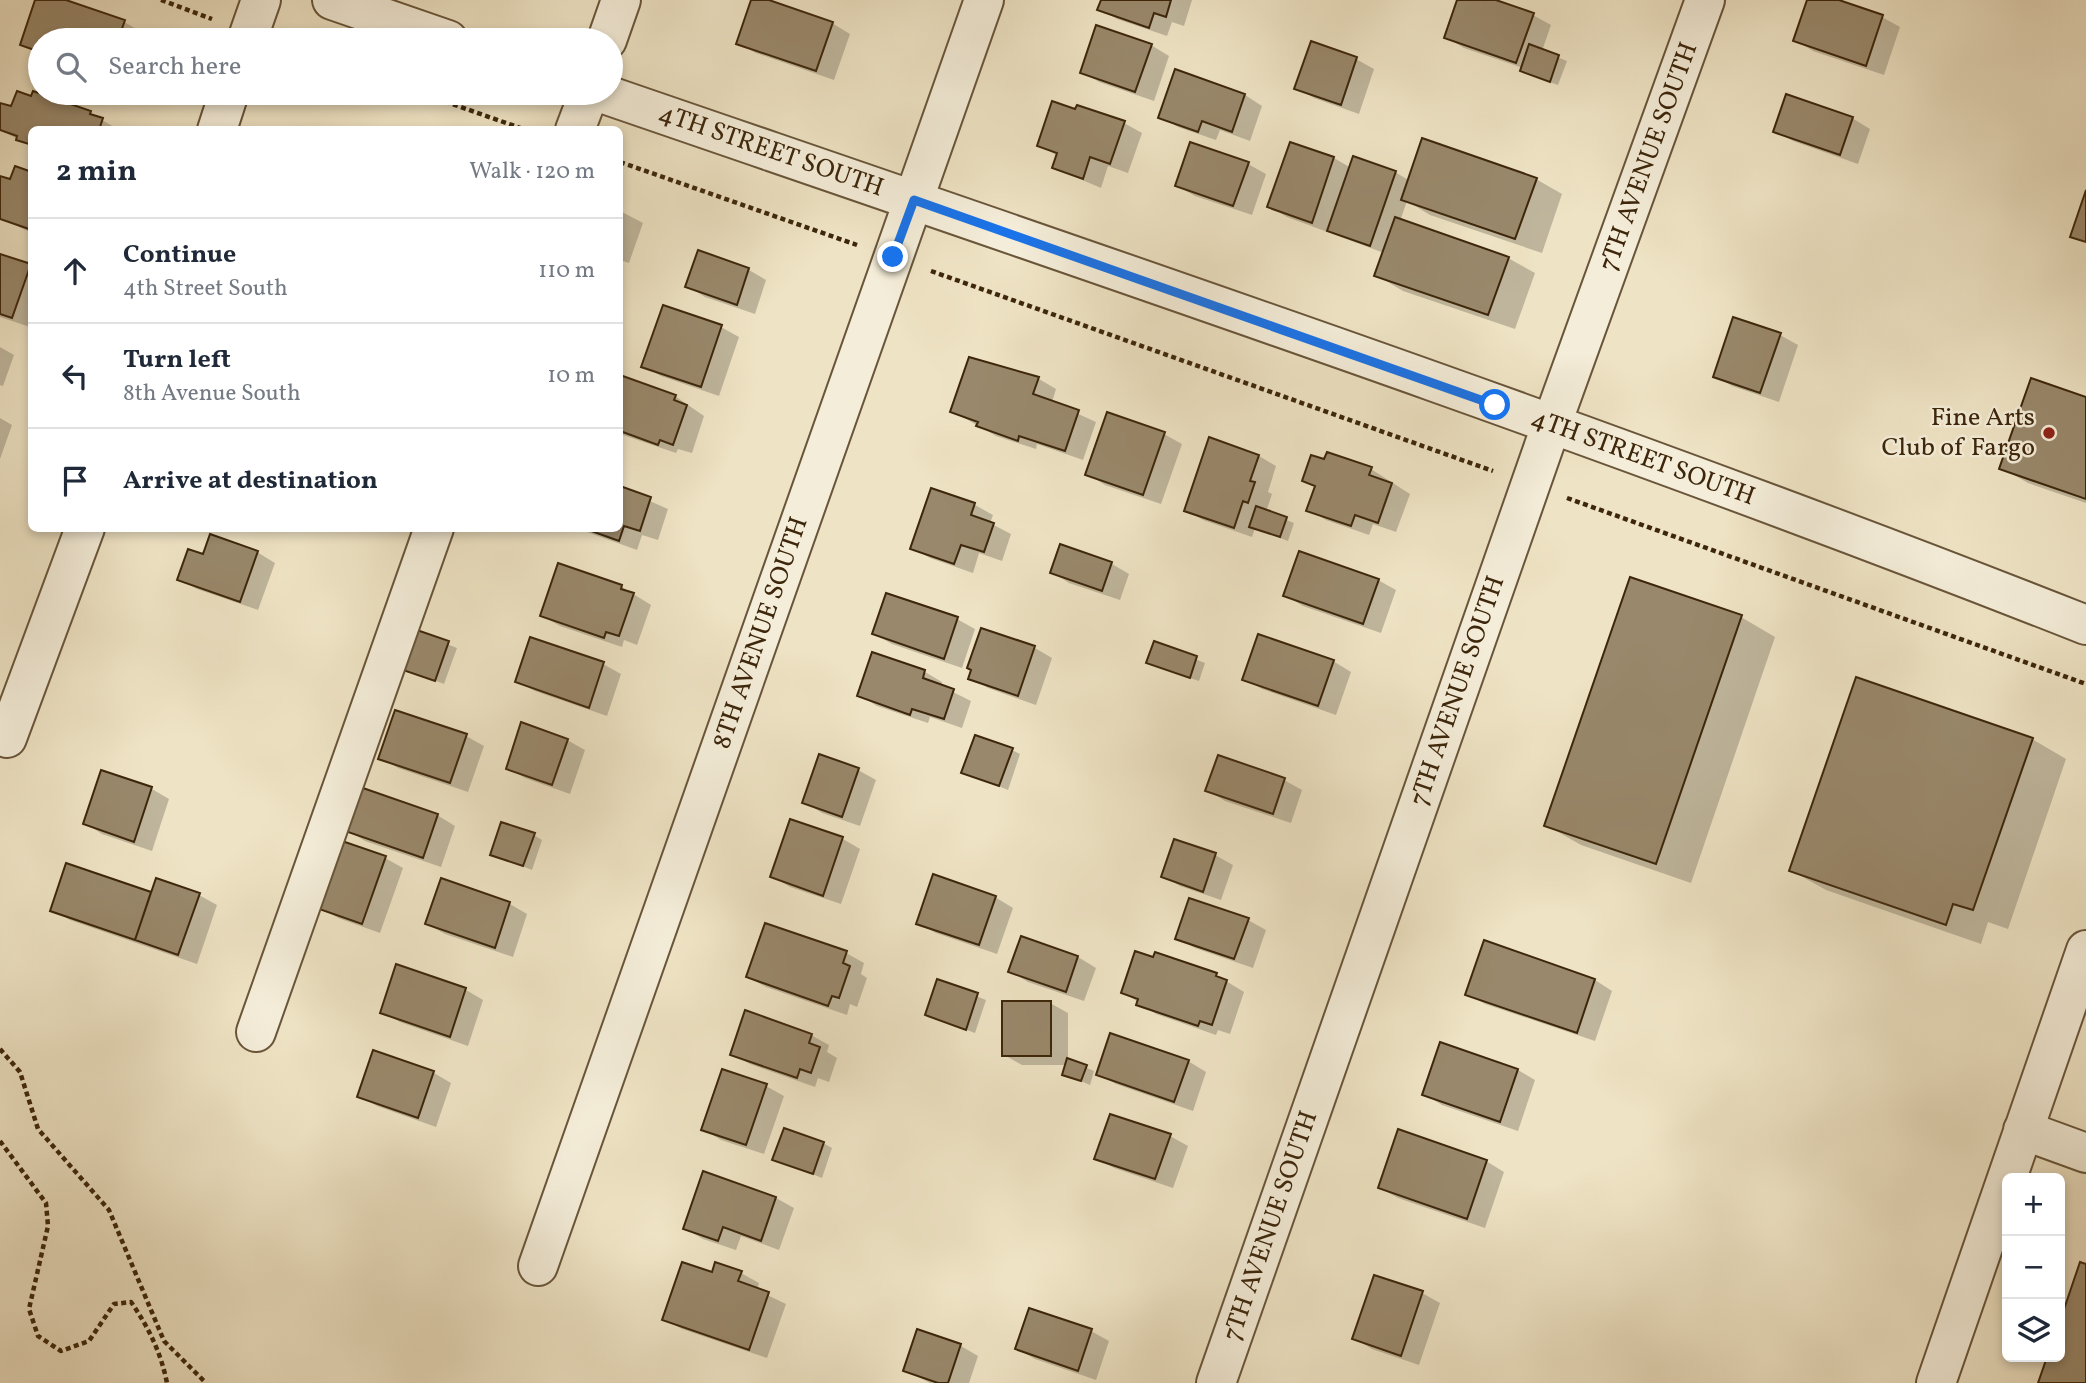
<!DOCTYPE html>
<meta charset="utf-8">
<style>
:root{--surface:#fff;--page:#f2f2f3;--text:#1f2937;--muted:#747a83;--line:#e0e1e3}
body{margin:0;font-family:Vollkorn,serif;background:var(--page);color:var(--text)}
.controls{position:absolute;right:21px;bottom:21px;display:grid;overflow:hidden;border-radius:10px;box-shadow:0 4px 10px #0003}
.controls button{width:63px;height:63px;display:grid;place-items:center;padding:0;border:0;border-bottom:2px solid var(--line);background:var(--surface);color:var(--text);font:35px sans-serif}
.stop{position:absolute;width:21px;height:21px;margin:-16px;border:5px solid #1a73e8;border-radius:50%;background:#fff}
.stop.end{background:#1a73e8;border-color:#fff;box-shadow:0 2px 7px #0008}
.list{margin:0;padding:0;list-style:none}
h2{display:flex;justify-content:space-between;align-items:center;height:91px;margin:0;padding:0 28px;font-size:30px}
h2 small{font-size:23px;font-weight:400;color:var(--muted)}
.list li{display:grid;grid-template-columns:46px 1fr auto;gap:21px;align-items:center;box-sizing:border-box;height:105px;padding:0 28px;border-top:2px solid var(--line)}
.list b{display:block;font-size:26px;white-space:nowrap}
.list p{margin:0;font-size:23px;white-space:nowrap;color:var(--muted)}
.list em{font-size:23px;font-style:normal;color:var(--muted)}
.icon{flex:none;width:38px;height:38px;fill:none;stroke:currentColor;stroke-width:2;stroke-linecap:round;stroke-linejoin:round}
.map{position:relative;flex:none;width:2086px;height:1383px;overflow:hidden}
.search{position:absolute;background:var(--surface);box-shadow:0 4px 10px #0003;left:28px;top:28px;width:595px;height:77px;display:flex;align-items:center;gap:18px;box-sizing:border-box;padding:0 24px;border-radius:38px;color:var(--muted);font-size:26px}
.panel{position:absolute;background:var(--surface);box-shadow:0 4px 10px #0003;left:28px;top:126px;width:595px;height:406px;border-radius:10px}
.map>svg:first-child{display:block}
.shadow{fill:#0003}
.building{fill:#99886b;stroke:#3d260b;stroke-width:2}
.lines{fill:none;stroke-linecap:round;stroke-linejoin:round}
.minor-casing{stroke:#695539;stroke-width:42}
.path{stroke:#3d260b;stroke-width:4.5;stroke-dasharray:5 3.5;stroke-linecap:butt}
.minor{stroke:#f4edd9;stroke-width:38}
.route{stroke:#1a73e8;stroke-width:9}
.poi-dot{fill:#8f2418;stroke:#f4edd9;stroke-width:2.5}
.labels{text-anchor:middle;dominant-baseline:central;stroke-width:5;stroke-linejoin:round;paint-order:stroke}
.street-label{font-size:26px;fill:#3d260b;stroke:#f4edd9}
.poi-label{font-size:26px;fill:#3d260b;stroke:#f4edd9;text-anchor:end}
</style>
<div class="map">
<svg width="2086" height="1383" viewBox="0 0 2086 1383">
<rect width="100%" height="100%" fill="#eee3c4"/>
<filter id="stains"><feTurbulence type="fractalNoise" baseFrequency=".00286" numOctaves="4"/><feColorMatrix values="0 0 0 0 .2 0 0 0 0 .09 0 0 0 0 .02 0 0 0 .5 -.17"/></filter>
<radialGradient id="worn" r=".72"><stop offset=".6" stop-color="#630" stop-opacity="0"/><stop offset="1" stop-color="#630" stop-opacity=".3"/></radialGradient>
<path class="shadow" d="M37 0H61L124 22 142 32 139 40H40V54L22 44Z
M753 0H764L832 23 850 34 834 80 756 53 738 43Z
M1102 0H1192L1184 26 1172 22 1167 36 1117 19 1099 9Z
M1459 0H1490L1533 15 1551 25 1542 51 1567 61 1558 85 1530 75 1522 71 1523 68 1464 48 1446 37Z
M1809 0H1834L1882 17 1900 27 1884 75 1813 51 1795 40Z
M1151 45 1169 56 1154 101 1099 82 1082 72Z
M1356 59 1374 69 1359 114 1314 98 1297 88Z
M1176 72 1245 95 1262 106 1250 141 1220 130 1216 140 1178 127 1160 117Z
M0 104 102 120 119 130H32V146L0 130Z
M1852 118 1870 129 1858 164 1793 141 1775 131Z
M1124 123 1142 133 1128 173 1108 166 1101 188 1054 168 1058 156 1039 145Z
M1291 144 1334 158 1351 168 1395 172 1410 181 1536 179 1562 194 1542 253 1430 215 1407 201 1400 221 1508 258 1535 273 1515 329 1403 291 1376 275 1384 253 1287 217 1270 207Z
M1248 164 1266 174 1252 215 1195 196 1177 186Z
M32 174V233L0 218V178L11 182Z
M620 211 643 223 629 263 620 260Z
M699 253 749 270 766 280 755 314 705 297 687 286Z
M0 256 32 267 30 327 0 317Z
M664 307 721 327 739 337 719 396 661 376 643 366Z
M1734 319 1780 335 1798 345 1779 402 1732 386 1715 376Z
M0 347 14 355 3 386 0 385Z
M970 359 1039 379 1056 389 1052 402 1096 422 1083 460 1037 444 1036 449 996 436 952 411Z
M620 377 675 396 704 416 692 453 678 449 676 453 620 434Z
M2086 399V503L2028 483 2002 468Z
M0 418 12 425 0 459Z
M1164 434 1182 444 1161 504 1105 485 1087 474Z
M1259 456 1276 466 1268 492 1272 494 1266 512 1294 523 1288 541 1255 528 1252 537 1203 520 1186 510Z
M1371 469 1410 494 1396 532 1373 524 1369 535 1326 520 1309 510 1316 487 1304 480Z
M620 488 668 509 658 540 642 535 637 550 576 528H620Z
M932 490 975 505 993 515 990 523 1011 534 1002 561 979 553 973 573 930 558 912 548Z
M1061 546 1112 564 1129 574 1120 600 1069 583 1052 572Z
M257 552 275 563 258 610 197 589 179 579 204 557Z
M560 566 622 587 651 605 637 645 624 640 622 647 560 626 542 616Z
M1378 580 1396 590 1381 633 1303 606 1285 595Z
M1741 617 1775 637 1691 883 1581 845 1546 825Z
M957 619 975 629 962 668 892 644 874 634Z
M982 630 1035 648 1052 658 1036 705 988 688 971 678Z
M412 631 457 648 444 684 400 667Z
M1155 643 1205 663 1199 681 1157 667Z
M873 654 925 672 942 682 941 686 971 701 962 728 930 717 928 723 877 706 859 695Z
M1333 661 1351 672 1336 715 1262 689 1244 679Z
M603 664 621 674 607 716 535 691 517 681Z
M466 736 484 746 468 792 398 768 381 758Z
M2032 739 2066 759 2008 929 1988 922 1981 944 1826 890 1792 871Z
M567 740 585 750 570 794 525 778 508 768Z
M1012 750 1020 754 1008 790 964 772Z
M1219 757 1284 780 1302 790 1291 823 1225 801 1207 790Z
M858 770 876 780 860 826 822 813 804 802Z
M103 772 152 789 169 799 152 851 102 834 85 823Z
M437 815 455 826 441 867 365 841 347 830Z
M791 821 843 839 860 849 841 904 790 887 772 876Z
M534 835 542 840 532 870 492 854Z
M1215 855 1233 865 1221 900 1180 886 1163 876Z
M385 858 403 868 380 933 338 918 321 908Z
M67 866 152 894 199 895 217 905 197 964 70 920 52 910Z
M442 881 510 904 527 914 513 957 445 934 427 924Z
M995 897 1013 908 997 954 936 933 918 923Z
M1248 920 1266 930 1253 968 1195 948 1177 938Z
M766 925 846 953 864 963 861 974 867 978 857 1007 850 1004 847 1015 766 987 748 977Z
M1022 938 1078 957 1096 968 1084 1001 1028 982 1010 971Z
M397 967 466 990 483 1000 468 1046 400 1022 382 1012Z
M1216 975 1244 992 1230 1034 1218 1030 1216 1035 1156 1014 1123 992Z
M1595 980 1612 991 1595 1041 1485 1004 1467 994Z
M938 981 986 1000 975 1033 927 1015Z
M1050 1003 1068 1013V1060L1094 1071 1090 1085 1064 1074 1067 1065H1022L1004 1055Z
M811 1035 829 1045 827 1052 837 1058 829 1082 818 1078 815 1087 750 1064 732 1054Z
M374 1052 434 1073 451 1083 436 1127 377 1106 359 1096Z
M1188 1061 1206 1072 1193 1111 1116 1084 1098 1074Z
M1518 1070 1535 1080 1518 1131 1442 1105 1424 1094Z
M766 1086 784 1096 764 1154 721 1140 703 1129Z
M1170 1136 1188 1146 1173 1188 1114 1168 1097 1158Z
M823 1143 832 1148 822 1178 775 1159Z
M1486 1161 1504 1172 1485 1228 1398 1198 1380 1188Z
M705 1174 776 1198 794 1208 779 1250 741 1236 736 1250 703 1239 686 1229Z
M741 1273 759 1283 757 1290 786 1304 767 1358 682 1329 664 1319 713 1274Z
M1422 1293 1440 1303 1419 1365 1372 1349 1354 1338Z
M918 1331 961 1346 978 1356 969 1383H930L905 1370Z
M1091 1331 1109 1341 1096 1380 1035 1359 1017 1349Z"/>
<path class="building" d="M35 0H66L125 20 118 40H40V52L20 45Z
M751 0H769L833 22 816 71 736 44Z
M1101 0H1171L1166 17 1154 13 1149 28 1097 10Z
M1457 0H1496L1534 13 1516 63 1444 38Z
M1807 0H1839L1883 15 1866 66 1793 41Z
M1096 25 1152 44 1135 92 1080 73Z
M1311 41 1357 57 1341 105 1294 89Z
M1529 44 1559 55 1550 82 1520 71Z
M1175 69 1245 94 1232 132 1202 121 1198 132 1158 118Z
M17 91 31 96 33 91 91 111 90 114 103 118 99 130H32V145L16 140 17 136 0 130V103L11 106Z
M1786 94 1853 117 1840 155 1773 132Z
M1052 101 1075 109 1077 105 1125 121 1110 164 1090 157 1083 179 1052 168 1057 153 1037 146Z
M1422 138 1537 178 1515 239 1401 200Z
M1190 142 1249 162 1233 206 1175 186Z
M1290 142 1334 157 1312 223 1267 207Z
M1353 156 1396 171 1370 246 1327 231Z
M15 166 32 172V230L0 219V176L10 179Z
M2086 190V242L2070 237Z
M1395 217 1509 257 1488 315 1374 276Z
M698 250 749 268 737 305 685 287Z
M0 254 31 264 12 318 0 314Z
M663 305 722 325 701 387 641 367Z
M1733 317 1781 333 1760 393 1713 377Z
M969 357 1039 377 1033 394 1079 410 1065 451 1019 436 1018 441 976 426 978 422 950 412Z
M620 375 676 395 674 400 687 405 673 445 660 440 658 445 620 431Z
M2031 378 2086 397V499L1999 469Z
M1107 412 1165 432 1143 495 1085 475Z
M1209 437 1259 455 1250 481 1255 482 1248 503 1243 501 1234 528 1184 511Z
M1327 452 1372 467 1369 475 1392 483 1378 523 1355 515 1351 526 1306 511 1315 486 1302 481 1311 455 1324 459Z
M620 486 651 497 640 531 624 526 619 541 583 528H620Z
M931 488 975 503 971 515 994 523 984 552 961 545 954 564 910 549Z
M1256 506 1287 517 1280 537 1249 527Z
M210 534 258 551 240 602 177 580 188 549 203 554Z
M1060 544 1112 562 1102 591 1050 573Z
M1299 551 1379 579 1363 624 1283 596Z
M558 563 622 585 621 589 634 593 619 636 606 632 604 638 540 616Z
M1630 577 1742 615 1656 864 1544 826Z
M886 593 958 617 944 659 872 634Z
M411 628 449 641 435 681 397 668Z
M981 628 1035 646 1018 696 968 679 971 670 967 668Z
M1258 634 1334 660 1318 706 1242 680Z
M530 637 604 662 589 708 515 682Z
M1154 641 1197 656 1190 678 1146 663Z
M872 652 925 670 923 678 954 689 944 719 912 709 910 715 857 696Z
M1856 677 2033 738 1973 910 1953 904 1946 925 1789 871Z
M395 710 467 734 450 783 378 759Z
M521 722 568 739 552 785 506 769Z
M975 735 1013 748 999 786 961 773Z
M819 754 859 768 842 817 802 803Z
M1218 755 1285 778 1273 814 1205 791Z
M101 770 152 787 134 842 83 824Z
M360 787 438 814 423 858 345 831Z
M790 819 843 837 823 896 770 877Z
M501 822 535 833 523 866 490 855Z
M1174 839 1216 853 1203 892 1161 877Z
M342 841 386 856 362 924 319 909Z
M66 863 151 892 135 940 50 911Z
M933 874 996 896 979 945 916 924Z
M156 878 200 893 178 955 135 940Z
M441 878 510 902 495 948 425 924Z
M1189 898 1249 918 1234 959 1175 939Z
M765 923 847 951 843 963 850 966 839 998 832 996 828 1006 746 977Z
M1021 936 1078 956 1066 992 1008 972Z
M1484 940 1595 979 1577 1033 1465 995Z
M1135 951 1153 957 1155 952 1217 973 1216 976 1227 980 1212 1025 1200 1021 1198 1026 1136 1005 1138 999 1121 993Z
M396 964 466 988 450 1037 380 1013Z
M937 979 978 993 966 1030 925 1015Z
M1002 1001H1051V1056H1002Z
M745 1010 812 1034 809 1043 820 1047 811 1073 800 1069 797 1078 730 1055Z
M1110 1033 1189 1060 1174 1102 1096 1075Z
M1440 1042 1518 1069 1500 1122 1422 1095Z
M373 1050 434 1071 418 1118 357 1097Z
M1067 1058 1087 1065 1081 1081 1062 1075Z
M722 1069 767 1084 746 1145 701 1130Z
M1110 1114 1171 1134 1155 1179 1094 1159Z
M784 1128 824 1142 813 1174 772 1160Z
M1398 1129 1487 1160 1467 1219 1378 1188Z
M703 1171 776 1197 761 1241 723 1227 718 1241 683 1229Z
M682 1262 712 1272 715 1262 742 1271 738 1281 769 1292 749 1350 662 1320Z
M2080 1262 2086 1264V1383H2038L2047 1357H2060V1321Z
M1374 1275 1423 1291 1401 1356 1352 1339Z
M1029 1308 1092 1329 1078 1371 1015 1349Z
M917 1329 961 1344 948 1383H938L903 1371Z"/>
<g class="lines">
<defs>
<path id="minor" d="M332 0 448 40
M247 40 261 0
M607 40 621 0
M601 93C1098 264 1597 432 2086 625
M217 130 229 93
M575 130 589 93
M7 738 85 528
M256 1032 434 528
M2023 1130 2086 1153
M538 1266 984 0
M1216 1383 1551 426 1705 0
M1936 1383 2086 950"/>
</defs>
<use href="#minor" class="minor-casing"/>
<path class="path" d="M161 0 212 19
M421 93 526 130
M620 162 857 245
M931 271 1493 471
M1567 498 2086 684
M0 1049 20 1072 38 1129 109 1210 164 1341 206 1383
M0 1141 46 1203 48 1226 29 1309 38 1336 61 1351 89 1341 114 1304 131 1302C149 1328 161 1353 167 1383"/>
<use href="#minor" class="minor"/>
</g>
<g class="lines">
<path class="route" d="M893 257 914 200 1495 405"/>
</g>
<circle class="poi-dot" cx="2049" cy="433" r="7"/>
<g class="labels">
<g class="street-label">
<text transform="translate(771 151) rotate(19)">4TH STREET SOUTH</text>
<text transform="translate(1649 157) rotate(-70)">7TH AVENUE SOUTH</text>
<text transform="translate(1643 458) rotate(20)">4TH STREET SOUTH</text>
<text transform="translate(761 633) rotate(-71)">8TH AVENUE SOUTH</text>
<text transform="translate(1458 691) rotate(-71)">7TH AVENUE SOUTH</text>
<text transform="translate(1271 1226) rotate(-71)">7TH AVENUE SOUTH</text>
</g>
<g class="poi-label">
<text x="2035" y="418">Fine Arts<tspan x="2035" dy="30">Club of Fargo</tspan></text>
</g>
</g>
<rect width="100%" height="100%" filter="url(#stains)"/>
<rect width="100%" height="100%" fill="url(#worn)"/>
</svg>
<div class="controls">
<button>+</button>
<button>−</button>
<button><svg class="icon" aria-label="layers" viewBox="0 0 24 24"><path d="M12 4l9 5-9 5-9-5zM3 14l9 5 9-5"/></svg></button>
</div>
<div class="stop" style="left:1495px;top:405px"></div>
<div class="stop end" style="left:893px;top:257px"></div>
<div class="search"><svg class="icon" aria-label="search" viewBox="0 0 24 24"><circle cx="10" cy="10" r="6"/><path d="M15 15l6 6"/></svg>Search here</div>
<section class="panel">
<h2>2 min<small>Walk · 120 m</small></h2>
<ul class="list">
<li><svg class="icon" aria-label="ahead" viewBox="0 0 24 24"><path d="M12 20V5M6 11l6-6 6 6"/></svg><div><b>Continue</b><p>4th Street South</p></div><em>110 m</em></li>
<li><svg class="icon" aria-label="left" viewBox="0 0 24 24"><path d="M17 20v-9H6M10 6l-5 5 5 5"/></svg><div><b>Turn left</b><p>8th Avenue South</p></div><em>10 m</em></li>
<li><svg class="icon" aria-label="arrive" viewBox="0 0 24 24"><path d="M6 21V4h12l-3 4 3 4H6"/></svg><div><b>Arrive at destination</b></div></li>
</ul>
</section>
</div>
